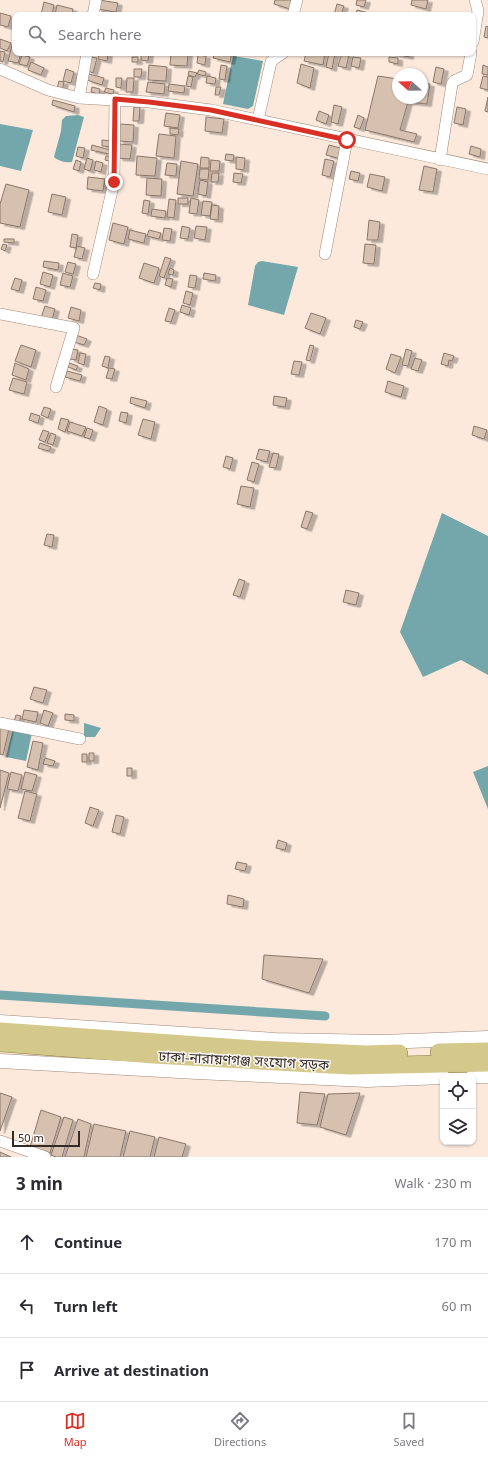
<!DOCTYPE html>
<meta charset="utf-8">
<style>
:root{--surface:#fff;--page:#f7f7f7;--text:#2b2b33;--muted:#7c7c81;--line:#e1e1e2;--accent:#d93025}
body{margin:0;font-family:"Noto Sans","Noto Sans Bengali",sans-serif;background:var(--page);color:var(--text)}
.controls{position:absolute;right:12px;bottom:12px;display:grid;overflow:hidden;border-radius:8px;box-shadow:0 1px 3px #0004}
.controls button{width:36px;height:36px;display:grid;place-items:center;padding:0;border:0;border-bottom:1px solid var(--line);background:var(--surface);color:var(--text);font:20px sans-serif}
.compass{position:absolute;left:392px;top:68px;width:36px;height:36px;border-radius:50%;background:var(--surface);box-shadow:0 1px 3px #0004;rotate:290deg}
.scale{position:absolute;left:12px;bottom:10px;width:68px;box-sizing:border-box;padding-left:4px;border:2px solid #332b25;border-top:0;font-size:11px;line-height:14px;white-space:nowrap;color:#332b25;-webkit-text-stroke:3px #fef9f6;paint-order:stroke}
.stop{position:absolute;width:12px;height:12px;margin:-9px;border:3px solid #d93025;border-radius:50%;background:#fff}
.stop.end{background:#d93025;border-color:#fff;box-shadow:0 1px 4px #0008}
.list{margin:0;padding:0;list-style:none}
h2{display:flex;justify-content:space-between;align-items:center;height:52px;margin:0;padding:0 16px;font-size:17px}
h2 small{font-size:13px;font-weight:400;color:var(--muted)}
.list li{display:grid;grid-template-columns:26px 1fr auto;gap:12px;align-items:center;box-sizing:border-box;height:64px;padding:0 16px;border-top:1px solid var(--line)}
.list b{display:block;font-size:15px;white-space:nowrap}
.list em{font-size:13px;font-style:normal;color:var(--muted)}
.icon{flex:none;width:22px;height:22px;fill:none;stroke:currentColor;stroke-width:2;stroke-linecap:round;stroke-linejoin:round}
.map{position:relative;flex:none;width:488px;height:1157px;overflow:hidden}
.search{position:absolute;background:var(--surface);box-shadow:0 1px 3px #0004;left:12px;right:12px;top:12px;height:44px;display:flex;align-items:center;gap:10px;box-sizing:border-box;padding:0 14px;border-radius:8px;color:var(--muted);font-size:15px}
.sheet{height:244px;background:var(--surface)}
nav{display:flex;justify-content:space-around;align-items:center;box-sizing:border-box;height:56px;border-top:1px solid var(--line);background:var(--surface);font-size:11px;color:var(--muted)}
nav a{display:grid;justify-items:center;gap:2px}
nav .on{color:var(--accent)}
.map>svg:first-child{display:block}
.water{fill:#73a7ab}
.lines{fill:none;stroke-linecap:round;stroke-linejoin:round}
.canal{stroke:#73a7ab;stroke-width:9}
.building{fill:#d6c0b0;stroke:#8b7668;filter:url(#shadow)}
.minor-casing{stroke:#9e897a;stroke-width:12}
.tertiary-casing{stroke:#9e897a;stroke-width:15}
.primary-casing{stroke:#8a7a35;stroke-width:18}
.minor{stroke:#fff;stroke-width:11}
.tertiary{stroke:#fff;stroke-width:14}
.primary{stroke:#d5c88b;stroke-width:17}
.route{stroke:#d93025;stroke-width:5}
.labels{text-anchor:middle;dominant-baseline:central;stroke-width:3;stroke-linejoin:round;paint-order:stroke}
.street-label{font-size:14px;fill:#332b25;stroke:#fef9f6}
</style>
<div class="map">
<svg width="488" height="1157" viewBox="0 0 488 1157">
<defs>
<filter id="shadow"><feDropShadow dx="4.5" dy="2.5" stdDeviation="0" flood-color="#0004"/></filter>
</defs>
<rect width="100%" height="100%" fill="#fce9dc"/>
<path class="water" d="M233 56 263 61 253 106 248 109 223 104Z
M78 115 84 117 72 162C66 163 58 161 54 157L61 131 62 120 66 116Z
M0 124 33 130 21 171 0 166Z
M262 261 298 267 284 315 248 305 255 266 258 262Z
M442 513 488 536V675L461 660 423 677 400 632Z
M84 723 101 728 95 737H84Z
M13 728 32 733 26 761 6 757Z
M488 766V809L473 772Z"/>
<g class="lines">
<path class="canal" d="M0 995 325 1016"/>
</g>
<path class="building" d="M99 0 118 3 116 12 97 9Z
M275 0H293L290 9 274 4Z
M357 0H366L364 7 356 5Z
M412 0H428L426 9 411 5Z
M44 2 54 5 52 15H41Z
M337 4 344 6 341 15H334Z
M57 5 73 9 72 15H55Z
M357 10 369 13 368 15H356Z
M0 13 11 16 8 27 0 25Z
M486 26 488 27V38L484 37Z
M15 34V53H21L18 63 8 61Z
M0 39 11 43 7 51 0 48Z
M0 51 5 52 3 62 0 61Z
M99 53 108 54 107 61 98 59Z
M141 53H149L148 61 141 60Z
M171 53H188L187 66 170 65Z
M215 53H232L230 62 213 58Z
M306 53H325L323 65 304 61Z
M329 53H335L332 69 326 67Z
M342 53 349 55 346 68 338 66Z
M389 53H409V57Z
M22 55 30 57 27 66 19 64Z
M198 55 206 56 205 65 197 63Z
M91 57 97 58 93 73 88 71Z
M132 57H138V62H132Z
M353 57 361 58 359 68 351 66Z
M389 57 398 58V64L389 62Z
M31 62 44 68 41 75 28 70Z
M301 64 314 68 310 88 297 83Z
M149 65 167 67 166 81 148 80Z
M221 65 227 66 225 80 219 79Z
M483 65 488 67V75L482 74Z
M436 67 444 69 441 84 433 82Z
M66 69 74 72 71 83 63 81Z
M134 69H142L141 77H134Z
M199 70 206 72 205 76 197 74Z
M189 71 197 73 195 77 188 75Z
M89 74 104 78 102 85 87 80Z
M188 76 193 77 191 87 186 86Z
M207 76 216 78 215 84 206 83Z
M378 76 398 79V98H422V83L430 84 427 104 408 102 400 130 417 134 414 142 365 130Z
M483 76 488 77V90L480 88Z
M116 78H122L121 88 116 87Z
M127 78H134L133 92H126Z
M59 81 64 82 62 91 57 89Z
M148 82 165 84 164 94 146 92Z
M169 84 185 86 184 93 168 91Z
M92 87 100 89 99 94 91 92Z
M216 87H221L219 95H215Z
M106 88 114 90 113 94 104 92Z
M488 97V112L485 111Z
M53 100 75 106 74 112 52 105Z
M334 105 342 107 338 124 331 122Z
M134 107H140L139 121H133Z
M457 107 466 109 463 125 454 123Z
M319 111 329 115 326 124 316 120Z
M166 113 180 115 178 128 164 126Z
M358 115 364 118 360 129 354 127Z
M206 117 224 119 222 133 205 131Z
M120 124 134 125 133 142 119 141Z
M170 128 179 129 178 135 170 134Z
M159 134 176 136 174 158 156 156Z
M102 140 111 141V147L102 146Z
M119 144 132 145 130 159 118 158Z
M92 145 114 151 113 155 91 150Z
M329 145 344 149 341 159 326 155Z
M471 146 481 149 480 157 469 154Z
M78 147 85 148 83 158 76 156Z
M226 154 234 155 233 161 225 160Z
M106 156 114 157 113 162 105 160Z
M137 156 157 158 155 176 136 175Z
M201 157 209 158V168H200Z
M236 157 245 158 244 170 236 169Z
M87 158 93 160 90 171 84 169Z
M325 159 334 161 330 177 322 175Z
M76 160 81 162 79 171 73 169Z
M211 160 220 161 219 171H210Z
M96 161 103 163 101 172 94 170Z
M181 161 198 164 193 196 177 194Z
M167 163 177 164 176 176 165 175Z
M424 166 437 169 433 192 419 190Z
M200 169H209L208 180 199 179Z
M351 171 360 173 358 181 349 179Z
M212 173H219L218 182H211Z
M234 173 243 174 241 183 233 182Z
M370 174 385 177 382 191 367 187Z
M88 177 105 179 103 191 87 189Z
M147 178 162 179 161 196 146 195Z
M200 180 208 182 206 196 198 194Z
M6 184 29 190 20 227 0 223V204Z
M52 194 66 197 62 215 48 212Z
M178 198H188V204H178Z
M191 198 199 200 197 214 189 213Z
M169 199 176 200 174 218 167 217Z
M144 200 150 201 148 214 142 213Z
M203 201 212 202 210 216 201 215Z
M212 205 219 206 218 220 210 219Z
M152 209 166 211 165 218 151 216Z
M369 220 380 222 378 240H367Z
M113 223 128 227 124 244 109 240Z
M182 226 190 228 188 239 180 238Z
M196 226 207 227 205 240 194 238Z
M164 228 172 229 170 241 162 240Z
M130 230 146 234 144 243 128 239Z
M149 230 161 233 159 239 147 236Z
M72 234 78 235 76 248 70 247Z
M4 239H14V243L4 242Z
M3 244 7 245 5 251 1 249Z
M365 244 376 245 374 264 363 263Z
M77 246 85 248 82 259 74 257Z
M165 257 171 259 164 278 159 276Z
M44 261 59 263 58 270 43 267Z
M68 262 76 264 73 274 65 272Z
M144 263 159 268 154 283 139 278Z
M170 268 174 270 173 275 168 274Z
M43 272 53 275 50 287 40 284Z
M63 273 73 276 70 287 60 285Z
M204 273 216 275 215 281 203 279Z
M190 275 197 276 195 288 188 287Z
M15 278 22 280 19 291 11 289Z
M167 278 173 279 171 287 165 285Z
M95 283 101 284 100 290 93 288Z
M36 287 46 290 43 301 33 299Z
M186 291 193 293 190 305 183 303Z
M182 305 191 308 189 315 180 312Z
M45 306 55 309 52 320 41 318Z
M71 307 81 310 79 321 68 318Z
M169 308 175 310 171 322 165 321Z
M311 313 326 318 320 334 305 328Z
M356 320 363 322 360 329 354 327Z
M76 335 87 339 84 345 74 342Z
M21 345 36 350 31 367 15 361Z
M310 345 314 346 310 361 306 360Z
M72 349 78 350 76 360 70 359Z
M406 349 412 351 408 366 402 365Z
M80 353 86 354 84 365 78 363Z
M444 353 454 356 452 361 449 360 448 366 441 364Z
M391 354 401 357 395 373 386 369Z
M105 356 110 357 108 368 102 366Z
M415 358 422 360 418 371 411 369Z
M294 361 302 362 299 375 291 374Z
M15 363 29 369 26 380 12 375Z
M69 363 78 366 76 370 68 367Z
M109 368 115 369 112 379 106 378Z
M67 371 82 375 80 381 65 377Z
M13 378 27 382 24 394 9 390Z
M388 381 404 386 401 397 385 392Z
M274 396 287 398 285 407 273 405Z
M131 397 147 401 145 408 130 403Z
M99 406 107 409 103 425 94 422Z
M44 407 51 409 48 418 41 415Z
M121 412 128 413 126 423 119 421Z
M31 413 40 416 38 423 29 420Z
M61 418 69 420 65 432 58 429Z
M143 419 155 422 151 439 138 435Z
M70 422 86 427 82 436 67 431Z
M474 426 487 430 484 439 472 435Z
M87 428 93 430 90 439 84 437Z
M43 430 49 432 45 442 39 440Z
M51 433 56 435 53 445 47 443Z
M40 443 51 447 49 451 38 448Z
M259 449 270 451 267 462 256 459Z
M273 453 279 454 276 468 269 467Z
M226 456 233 458 230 469 223 467Z
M252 462 259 464 254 482 247 480Z
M241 486 254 488 250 507 237 504Z
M306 511 313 513 307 529 301 527Z
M47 534 54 535 52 547 44 545Z
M239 579 245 581 240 597 233 595Z
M346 590 359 593 356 605 343 602Z
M34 687 47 690 43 703 30 699Z
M24 710 38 712 36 722 22 719Z
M44 710 53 713 48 726 40 723Z
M65 714 74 715V721L65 720Z
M16 715 21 716 19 724 14 722Z
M0 727 9 729 3 755 0 754Z
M33 741 43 743 38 770 27 767Z
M89 753H94V761H89Z
M82 754H87V762H82Z
M45 758 55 761 53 766 43 764Z
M127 768H132V776H127Z
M0 770 9 773 0 808Z
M11 772 22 775 18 791 7 789Z
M25 772 37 775 32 791 21 789Z
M25 791 37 794 30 821 18 818Z
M90 807 99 810 93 826 85 823Z
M116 815 124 817 120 834 112 832Z
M278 840 287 843 285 850 276 848Z
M237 862 247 864 245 871 235 869Z
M228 895 244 899 243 907 227 904Z
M264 955 323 959 309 993 262 979Z
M300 1092 325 1094 317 1125 297 1123Z
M0 1093 12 1097 0 1131Z
M360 1093 346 1135 320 1127 328 1094Z
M41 1110 61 1117 50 1153 30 1147Z
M64 1117 73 1120 62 1157H56L51 1155Z
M78 1119 91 1124 84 1157H65Z
M94 1124 126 1131 120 1157H86Z
M130 1131 155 1137 150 1157H123Z
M159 1137 186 1144 182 1157H154Z
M0 1152 11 1157H0Z"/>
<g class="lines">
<defs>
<path id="minor" d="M93 15 96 0
M293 15 297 0
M473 42 478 11 475 0
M0 69 48 90 79 98 149 102 211 110 488 169
M79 98 87 53
M258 120 271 62 274 59 283 53
M440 160 452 84 454 81 467 75 471 53
M325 254 347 140
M93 274 114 182 115 99
M0 314 74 328 56 387
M0 723 80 739
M0 1141 45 1157"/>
<path id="tertiary" d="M0 1022 275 1040 382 1042 488 1038
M0 1061 197 1072 367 1080 443 1077
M473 1076H488"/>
<path id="primary" d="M0 1031 256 1049 366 1054 399 1053
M0 1043 154 1055 349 1066 488 1063
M439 1052 488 1051"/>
</defs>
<use href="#minor" class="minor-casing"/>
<use href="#tertiary" class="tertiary-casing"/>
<use href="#primary" class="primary-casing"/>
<use href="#minor" class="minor"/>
<use href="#tertiary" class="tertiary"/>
<use href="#primary" class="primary"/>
</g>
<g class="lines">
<path class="route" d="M114 182 115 99 149 102 211 110 347 140"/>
</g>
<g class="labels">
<g class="street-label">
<text transform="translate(244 1060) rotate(3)">ঢাকা-নারায়ণগঞ্জ সংযোগ সড়ক</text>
</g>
</g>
</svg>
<div class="controls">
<button><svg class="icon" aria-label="locate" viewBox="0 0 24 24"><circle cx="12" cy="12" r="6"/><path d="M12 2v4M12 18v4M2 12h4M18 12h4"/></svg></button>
<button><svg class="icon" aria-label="layers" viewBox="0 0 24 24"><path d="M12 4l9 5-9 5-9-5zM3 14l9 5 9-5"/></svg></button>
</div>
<svg class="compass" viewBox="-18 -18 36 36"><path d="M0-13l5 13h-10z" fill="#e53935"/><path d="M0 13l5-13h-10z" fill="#7c7c81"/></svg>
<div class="scale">50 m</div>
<div class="stop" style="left:347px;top:140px"></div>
<div class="stop end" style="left:114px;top:182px"></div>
<div class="search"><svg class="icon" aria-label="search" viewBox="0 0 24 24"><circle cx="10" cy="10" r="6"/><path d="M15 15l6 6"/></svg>Search here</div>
</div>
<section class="sheet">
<h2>3 min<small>Walk · 230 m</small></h2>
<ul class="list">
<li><svg class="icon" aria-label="ahead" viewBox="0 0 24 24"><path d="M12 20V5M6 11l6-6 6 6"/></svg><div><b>Continue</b></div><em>170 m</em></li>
<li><svg class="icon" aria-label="left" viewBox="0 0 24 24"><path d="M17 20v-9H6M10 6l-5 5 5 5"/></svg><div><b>Turn left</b></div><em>60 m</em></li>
<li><svg class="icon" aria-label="arrive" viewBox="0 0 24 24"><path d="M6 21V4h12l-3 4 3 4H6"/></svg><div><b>Arrive at destination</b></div></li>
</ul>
</section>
<nav>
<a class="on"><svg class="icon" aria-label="map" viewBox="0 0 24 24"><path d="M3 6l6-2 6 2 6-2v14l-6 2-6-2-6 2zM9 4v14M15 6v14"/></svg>Map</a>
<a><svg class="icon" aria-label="directions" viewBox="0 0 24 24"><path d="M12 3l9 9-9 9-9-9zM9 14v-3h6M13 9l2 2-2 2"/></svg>Directions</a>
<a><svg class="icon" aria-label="saved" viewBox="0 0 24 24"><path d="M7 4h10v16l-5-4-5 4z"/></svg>Saved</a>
</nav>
